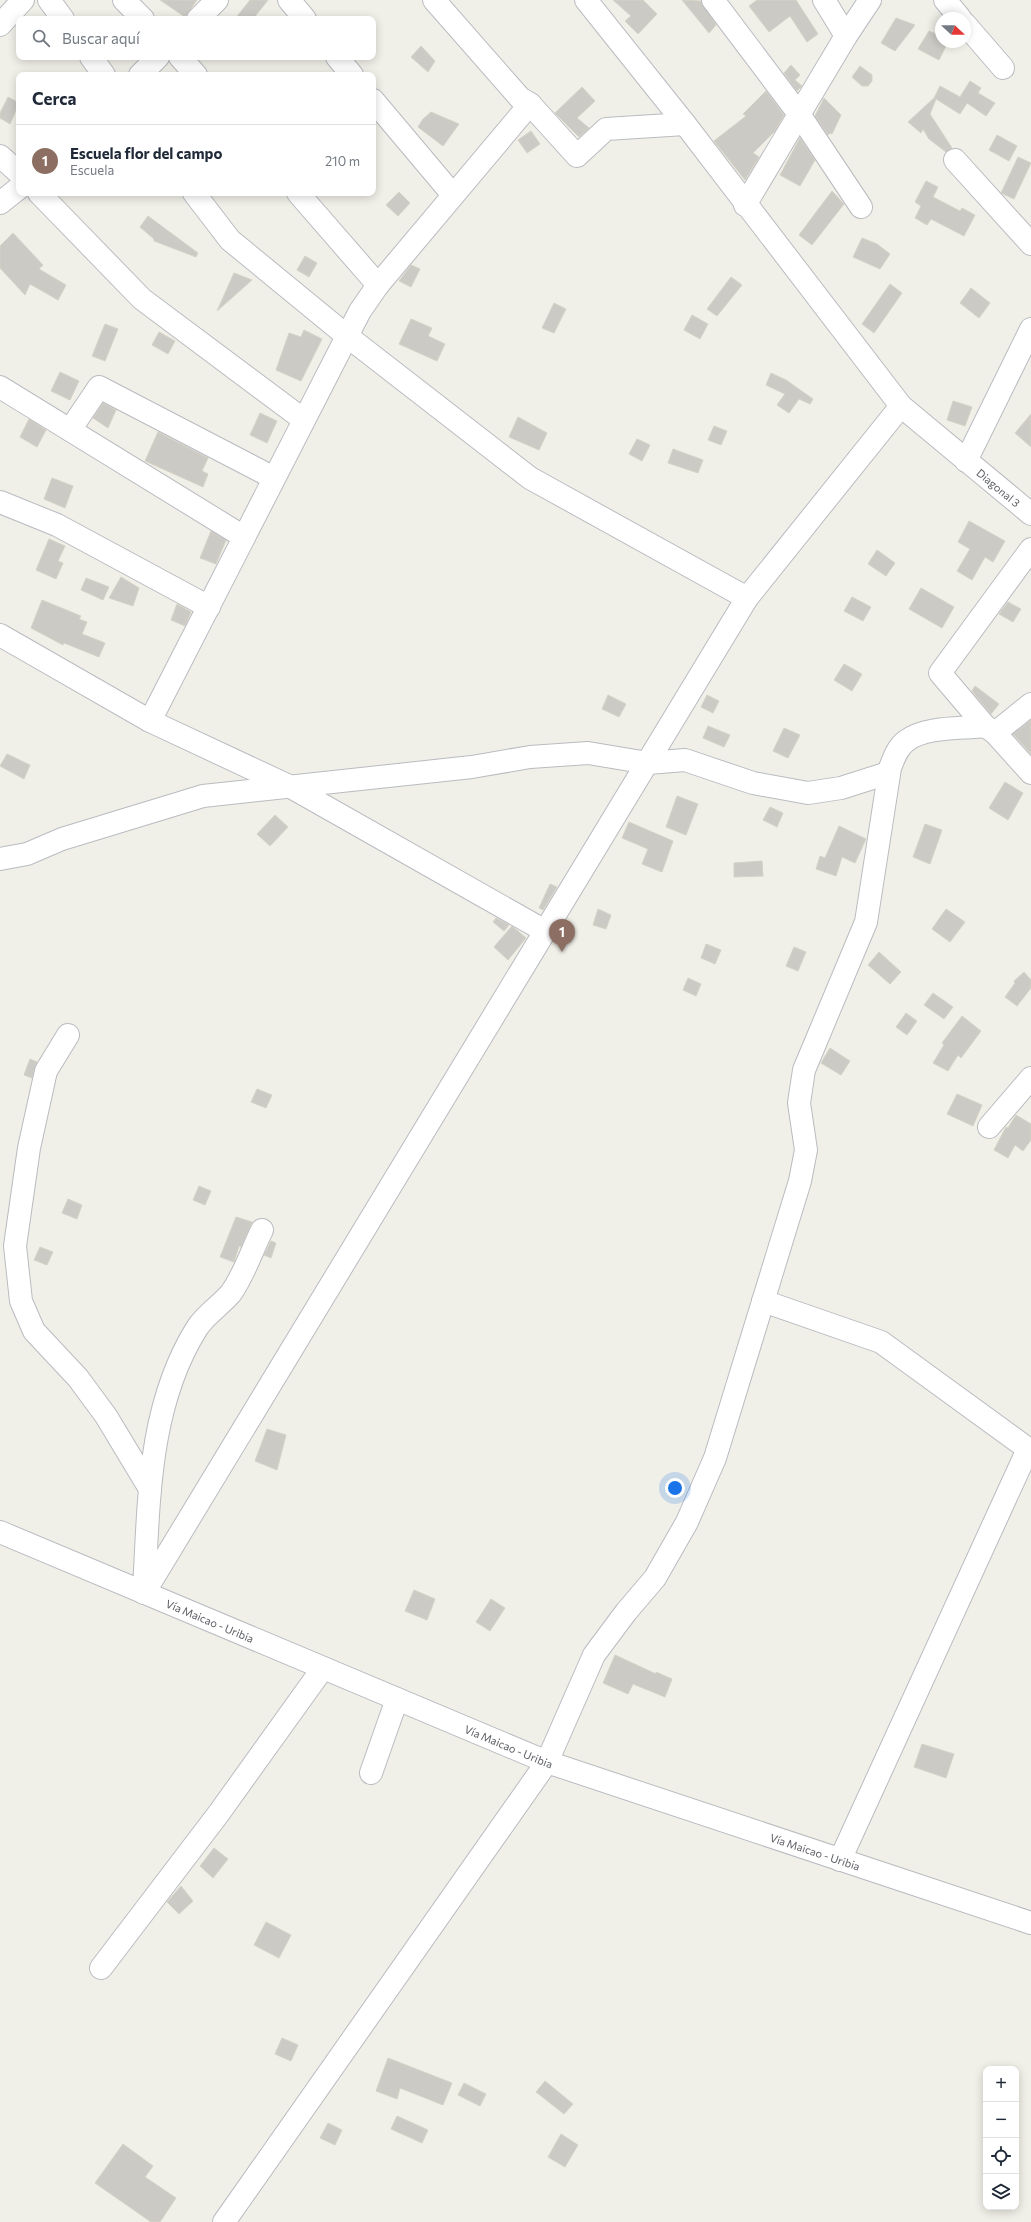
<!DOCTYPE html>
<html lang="es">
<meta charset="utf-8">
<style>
:root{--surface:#fff;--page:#f6f6f7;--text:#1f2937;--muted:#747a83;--line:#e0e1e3;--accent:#db2777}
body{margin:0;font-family:Commissioner,sans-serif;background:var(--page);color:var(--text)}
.controls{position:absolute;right:12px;bottom:12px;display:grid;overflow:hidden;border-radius:8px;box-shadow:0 2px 10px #0003}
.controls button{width:36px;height:36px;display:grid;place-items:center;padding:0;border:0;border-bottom:1px solid var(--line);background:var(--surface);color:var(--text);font:20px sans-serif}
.compass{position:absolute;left:935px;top:12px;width:36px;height:36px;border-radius:50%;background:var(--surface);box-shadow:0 2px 10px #0003;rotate:112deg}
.you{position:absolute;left:675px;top:1488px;width:14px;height:14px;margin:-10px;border:3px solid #fff;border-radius:50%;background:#1a73e8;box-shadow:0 0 0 6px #1a73e833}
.badge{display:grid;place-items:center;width:26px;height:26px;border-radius:50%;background:var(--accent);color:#fff;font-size:13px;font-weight:700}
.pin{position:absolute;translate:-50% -33px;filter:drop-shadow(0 1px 2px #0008)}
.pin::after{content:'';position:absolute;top:21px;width:14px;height:12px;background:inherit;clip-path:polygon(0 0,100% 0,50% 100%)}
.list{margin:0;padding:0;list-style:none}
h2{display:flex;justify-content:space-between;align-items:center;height:52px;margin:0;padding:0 16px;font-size:17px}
h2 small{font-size:13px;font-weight:400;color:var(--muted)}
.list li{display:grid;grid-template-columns:26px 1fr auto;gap:12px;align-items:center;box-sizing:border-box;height:72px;padding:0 16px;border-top:1px solid var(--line)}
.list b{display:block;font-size:15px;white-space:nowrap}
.list p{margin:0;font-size:13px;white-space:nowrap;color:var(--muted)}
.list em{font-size:13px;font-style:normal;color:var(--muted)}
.icon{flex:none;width:22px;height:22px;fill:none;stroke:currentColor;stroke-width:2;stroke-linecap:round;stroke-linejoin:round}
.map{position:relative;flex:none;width:1031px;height:2222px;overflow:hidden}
.search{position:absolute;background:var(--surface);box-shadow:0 2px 10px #0003;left:16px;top:16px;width:360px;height:44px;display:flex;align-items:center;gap:10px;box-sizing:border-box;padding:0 14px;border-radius:8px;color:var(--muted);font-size:15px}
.panel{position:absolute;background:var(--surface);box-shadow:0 2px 10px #0003;left:16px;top:72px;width:360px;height:124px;border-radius:8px}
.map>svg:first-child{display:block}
.building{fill:#cccac4;stroke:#d5d3c6}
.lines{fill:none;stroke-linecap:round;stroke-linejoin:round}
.minor-casing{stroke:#babbc1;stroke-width:24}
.minor{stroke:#fff;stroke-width:22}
.labels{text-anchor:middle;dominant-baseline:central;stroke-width:3.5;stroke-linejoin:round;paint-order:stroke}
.street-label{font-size:11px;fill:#5f6167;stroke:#fff}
</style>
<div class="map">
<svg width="1031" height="2222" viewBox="0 0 1031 2222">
<rect width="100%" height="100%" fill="#f0f0e8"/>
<path class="building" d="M160 0H197L185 17Z
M250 0H268L253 19H235Z
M613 0H643L657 14 638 34 625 21 631 16Z
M682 0 701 1 716 25 709 33Z
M757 0H796L818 34 807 42 790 16 769 32 749 6Z
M896 18 915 25 895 51 881 43Z
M929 31 941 36V42H948L939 60 918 49Z
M421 46 435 61 428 72 411 57Z
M791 65 800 75 795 80 802 86 797 91 784 73Z
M860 66 872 75V81L868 86H862L852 77Z
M970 81 981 88 978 93 995 103 986 116 967 103 960 114 936 99 930 114 952 148 946 152 929 139 923 129 921 133 908 122 934 98 940 86 960 97Z
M582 87 595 101 577 118 589 128 579 137 555 113Z
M766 91 784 115 775 131 753 153 759 157 745 180 714 141 746 116 743 114Z
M8 97 19 103 10 124 0 118V113Z
M824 98 841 115 832 134 830 133 828 135 815 116Z
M431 112 459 124 443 146 418 127 423 119Z
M531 131 540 144 527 153 518 140Z
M997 135 1017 146 1009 161 989 150Z
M800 138 815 160 800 186 780 175Z
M1018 157 1031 163 1014 199 1001 193Z
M926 181 938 187 933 197 960 211 962 208 975 215 964 236 931 219 927 225 915 218 921 206 915 202Z
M832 191 844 204 812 245 799 235Z
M399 192 410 203 398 216 386 205Z
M148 216 198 253 196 257 154 241V239L140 227Z
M13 233 43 265 39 269 66 285 58 300 30 284 25 295 0 268V246Z
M862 238 877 244 890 254 880 269 853 257Z
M305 256 317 263 309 277 297 270Z
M411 265 420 269 411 287 399 281Z
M234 273 252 280 217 311Z
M731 277 742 285 717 316 707 309Z
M890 284 902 293 874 333 862 324Z
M971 288 990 303 979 318 960 303Z
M554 303 566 309 554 333 542 328Z
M692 315 708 324 700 339 684 330Z
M411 319 432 328 428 336 445 344 437 361 399 344Z
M105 324 118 329 105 361 92 356Z
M304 330 322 339 301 381 276 370 289 333 301 337Z
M159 332 175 341 168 354 152 345Z
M60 372 79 381 70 400 51 391Z
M771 373 786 380 813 399 810 404 799 399 789 413 777 405 785 394 766 385Z
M953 401 972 407 965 426 947 420Z
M103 403 116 410 108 428 93 418Z
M260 413 277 421 267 443 250 435Z
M1031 414V447L1015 433Z
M518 417 547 433 539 450 509 437Z
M29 419 46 430 37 447 20 437Z
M714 426 727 431 721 445 708 440Z
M158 432 208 458 202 471 208 474 203 487 145 461Z
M637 439 650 445 642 461 629 454Z
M673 449 703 460 698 473 668 463Z
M52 478 73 486 65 508 44 499Z
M969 521 1005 541 993 562 985 557 972 580 957 571 970 549 958 542Z
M211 531 226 540 216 564 200 558Z
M49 539 65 546 58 561 63 563 56 579 36 570Z
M877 550 895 563 886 576 868 564Z
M121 577 139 588 133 606 109 598Z
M86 578 109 587 103 600 81 590Z
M921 588 954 607 942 628 909 609Z
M852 597 871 607 863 621 844 611Z
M42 600 81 616 79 619 87 622 82 634 105 643 99 657 64 643 63 645 31 628Z
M1008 602 1021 609 1013 622 999 614Z
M177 604 191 612 185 626 171 620Z
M844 664 862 674 852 691 834 680Z
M975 686 999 704 991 714 972 691Z
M608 695 626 704 619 717 602 709Z
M707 695 719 701 713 713 701 707Z
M1031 720V754L1013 734Z
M708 726 730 735 724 747 703 738Z
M784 728 800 735 788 758 773 751Z
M7 754 30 765 24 779 0 766Z
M1005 782 1023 793 1008 820 989 808Z
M677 796 698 804 686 835 666 827Z
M770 807 783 813 777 827 763 820Z
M275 815 288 827 270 846 257 834Z
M629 822 673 841 662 872 642 864 648 849 622 838Z
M925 824 942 830 930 864 913 857Z
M839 826 866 839 855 863 842 857 836 876 816 869 820 856 825 858Z
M762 861 763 876 734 877V863Z
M550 884 557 887 543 910 539 908Z
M598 909 611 915 606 929 593 925Z
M946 909 965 922 950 942 932 929Z
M496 918 509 925 504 931 493 922Z
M512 926 526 938 508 960 494 947Z
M706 944 721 950 715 964 701 958Z
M794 947 806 952 798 971 786 966Z
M879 952 901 972 890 984 868 965Z
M1024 972 1031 980V988L1017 1006 1005 997 1015 983 1014 981Z
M688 978 701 984 696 996 683 990Z
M933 993 953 1007 944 1019 924 1005Z
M906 1013 917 1021 907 1035 896 1027Z
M962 1016 981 1031 961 1058 958 1055 948 1071 933 1063 944 1045 942 1043Z
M830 1048 850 1061 841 1075 821 1063Z
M30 1059 37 1062 32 1078 24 1075Z
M257 1089 272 1095 266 1108 251 1102Z
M957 1094 982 1105 973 1126 947 1114Z
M1016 1115 1031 1124V1140L1023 1151 1015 1145 1008 1158 994 1150 1006 1127 1008 1128Z
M199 1186 211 1191 205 1205 193 1200Z
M68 1199 82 1205 77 1219 62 1213Z
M236 1217 252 1222 241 1247 239 1246 234 1262 220 1257Z
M271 1241 276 1243 271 1258 264 1255Z
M40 1247 53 1252 47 1265 34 1260Z
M267 1429 286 1435 277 1470 255 1461Z
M414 1590 435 1599 427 1620 405 1611Z
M491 1599 505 1608 490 1631 476 1622Z
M615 1655 656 1674V1672L672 1679 665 1697 633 1684 628 1694 603 1683Z
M922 1744 954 1754 946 1778 914 1767Z
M214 1848 228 1859 213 1878 200 1866Z
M181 1886 193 1901 179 1914 167 1902Z
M266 1922 291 1935 279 1958 254 1945Z
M282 2038 298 2045 291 2061 275 2054Z
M388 2058 452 2083 443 2105 400 2088 397 2099 376 2091Z
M545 2081 573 2104 564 2114 536 2092Z
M464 2083 486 2094 480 2106 458 2095Z
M397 2116 428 2130 422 2143 391 2129Z
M328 2123 342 2130 335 2145 320 2138Z
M561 2134 578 2145 565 2167 548 2157Z
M123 2144 153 2166 145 2177 176 2198 160 2222H151L95 2183Z"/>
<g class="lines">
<defs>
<g id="minor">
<path d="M49 0 63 19"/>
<path d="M124 0 143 19"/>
<path d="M289 0 305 19"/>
<path d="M434 0 520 98 530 104 577 156 606 129 685 124"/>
<path id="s1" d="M586 0 685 124 901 406 1031 514"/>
<path d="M713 0 799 114 861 207"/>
<path d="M824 0 846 36"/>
<path d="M945 0 960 18"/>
<path d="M198 19 217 0"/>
<path d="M965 24 1003 68"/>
<path d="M0 25 23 0"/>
<path d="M91 57 104 75"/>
<path d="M180 57 196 75"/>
<path d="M337 57 352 75"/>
<path d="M140 75 158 57"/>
<path d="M373 100 453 195"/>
<path d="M0 156 19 173"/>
<path d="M955 160 1031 244"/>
<path d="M39 193 142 299 304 420"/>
<path d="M194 193 230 240 347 336 530 478 747 598"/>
<path d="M298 193 378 285"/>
<path d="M0 203 19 188"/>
<path d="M745 205 846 36 870 0"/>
<path d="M0 387 244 537"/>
<path d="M70 430 99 387 274 478"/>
<path d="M966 461 1031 329"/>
<path d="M0 502 57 525 209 607"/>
<path d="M1031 549 940 673 985 726 995 733 1031 773"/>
<path d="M0 635 150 721 289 786 545 931"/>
<path d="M150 721 360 311 378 285 530 104"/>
<path d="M995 733 1031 704"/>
<path d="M0 859 27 854 62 839 203 796 472 767 530 757 588 753 648 763 685 760 753 783 808 793 841 788 888 773"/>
<path d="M68 1035 46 1071 29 1148 15 1246 21 1301 34 1331 78 1378 106 1416 150 1489"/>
<path d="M989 1127 1031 1078"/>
<path d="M763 1301 881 1342 1031 1451"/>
<path id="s2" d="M0 1532 547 1762 1031 1923"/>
<path d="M144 1590C149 1501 148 1406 197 1328 205 1315 221 1305 231 1293 244 1275 252 1250 262 1230"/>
<path d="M144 1593 747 598 901 406"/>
<path d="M371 1773 397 1699"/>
<path d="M840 1860 1028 1449"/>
<path d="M101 1968 219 1813 323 1668"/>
<path d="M224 2222 547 1762 594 1655 626 1612 655 1578 687 1522 715 1458 800 1181 806 1150 799 1103 804 1070 866 922 890 768C894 758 897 748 906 741 926 726 961 729 985 726"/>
</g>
</defs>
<use href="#minor" class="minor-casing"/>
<use href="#minor" class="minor"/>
</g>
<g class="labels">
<g class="street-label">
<text stroke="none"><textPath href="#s1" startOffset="641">Diagonal 3</textPath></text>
<text stroke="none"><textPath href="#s2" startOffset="228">Vía Maicao - Uribia</textPath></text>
<text stroke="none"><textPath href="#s2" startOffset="552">Vía Maicao - Uribia</textPath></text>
<text stroke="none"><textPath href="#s2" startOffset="876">Vía Maicao - Uribia</textPath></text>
</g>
</g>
</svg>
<div class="controls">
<button>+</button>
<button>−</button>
<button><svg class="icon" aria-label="locate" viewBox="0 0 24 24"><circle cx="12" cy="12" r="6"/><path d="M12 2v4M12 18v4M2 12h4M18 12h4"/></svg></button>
<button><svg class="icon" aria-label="layers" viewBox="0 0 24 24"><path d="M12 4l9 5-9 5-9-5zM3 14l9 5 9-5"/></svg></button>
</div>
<svg class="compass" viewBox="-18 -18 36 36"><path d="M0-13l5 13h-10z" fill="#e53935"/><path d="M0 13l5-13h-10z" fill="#747a83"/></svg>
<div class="you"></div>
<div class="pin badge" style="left:562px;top:952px;background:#8d6e63">1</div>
<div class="search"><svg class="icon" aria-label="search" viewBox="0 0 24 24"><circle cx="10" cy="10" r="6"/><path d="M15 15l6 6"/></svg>Buscar aquí</div>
<section class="panel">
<h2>Cerca<small></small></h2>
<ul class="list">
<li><span class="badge" style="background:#8d6e63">1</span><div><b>Escuela flor del campo</b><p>Escuela</p></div><em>210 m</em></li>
</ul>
</section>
</div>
